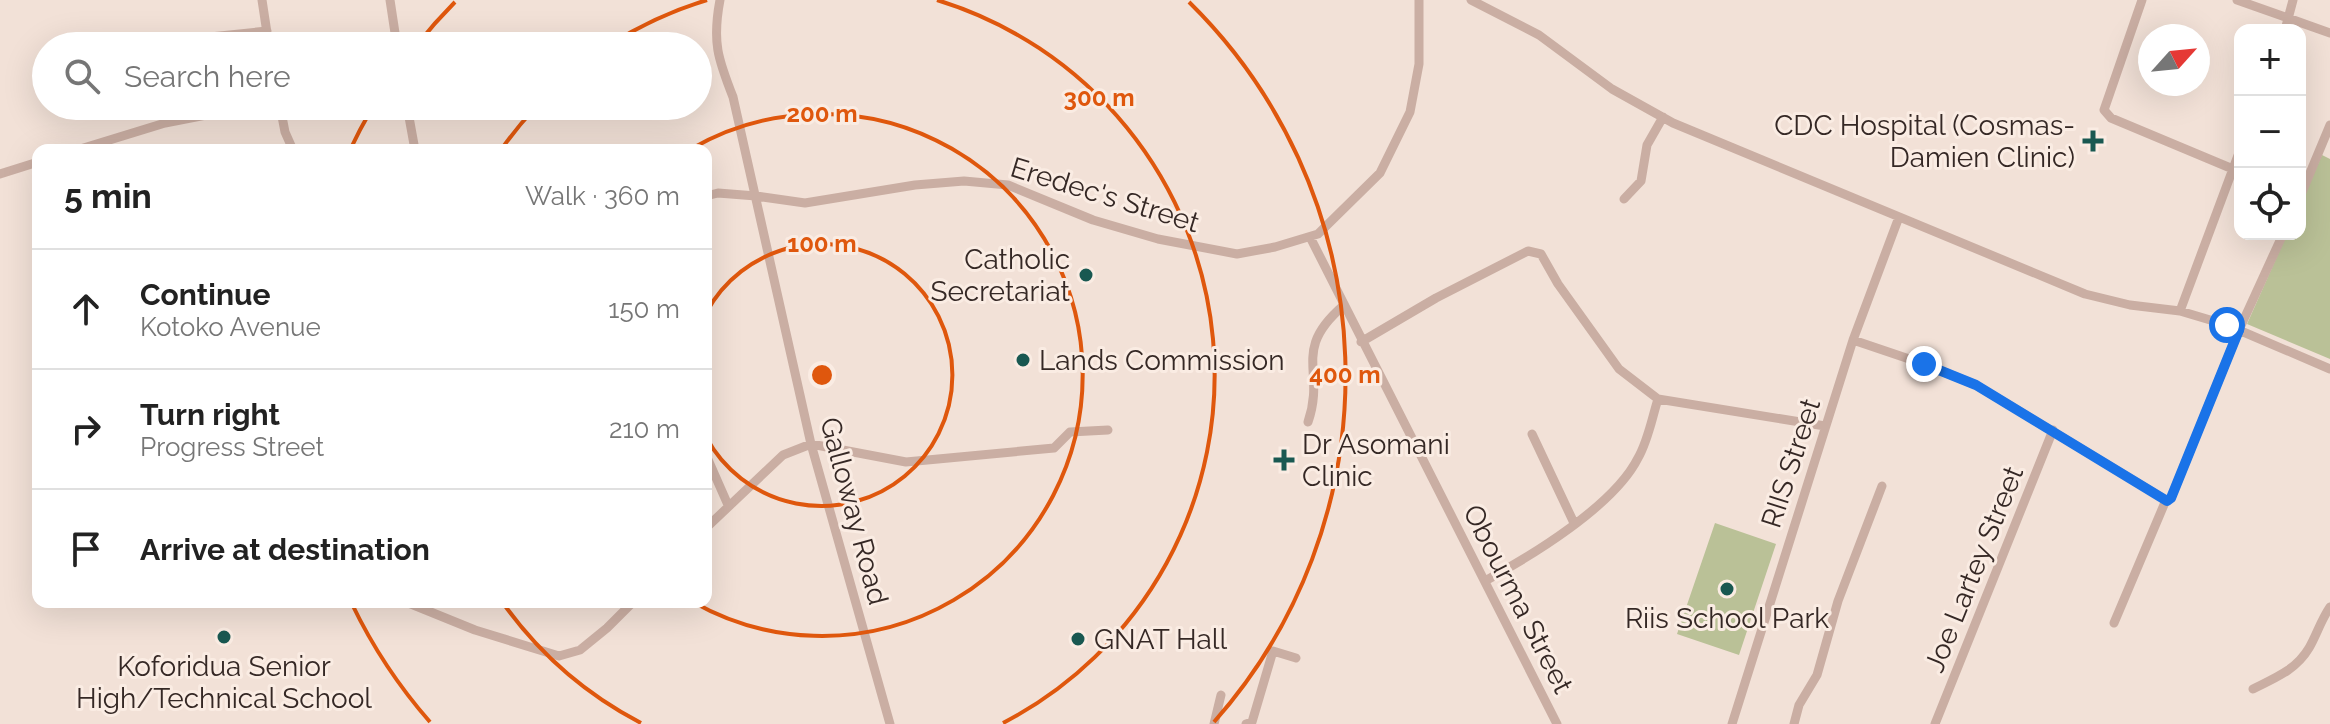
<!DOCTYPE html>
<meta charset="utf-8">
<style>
:root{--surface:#fff;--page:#f6f6f6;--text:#222;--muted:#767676;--line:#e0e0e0}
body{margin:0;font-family:Raleway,sans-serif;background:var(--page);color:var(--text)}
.controls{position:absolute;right:24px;top:24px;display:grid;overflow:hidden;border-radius:16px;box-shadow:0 8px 32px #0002}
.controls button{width:72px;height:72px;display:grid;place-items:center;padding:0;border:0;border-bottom:2px solid var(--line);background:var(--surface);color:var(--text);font:40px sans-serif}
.compass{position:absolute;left:2138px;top:24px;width:72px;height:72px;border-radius:50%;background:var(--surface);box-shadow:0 8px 32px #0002;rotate:63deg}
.stop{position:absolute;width:24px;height:24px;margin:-18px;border:6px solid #1a73e8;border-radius:50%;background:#fff}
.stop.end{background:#1a73e8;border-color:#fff;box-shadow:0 2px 8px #0008}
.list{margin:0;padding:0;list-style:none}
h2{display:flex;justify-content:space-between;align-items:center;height:104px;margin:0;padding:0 32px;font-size:34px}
h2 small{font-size:26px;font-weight:400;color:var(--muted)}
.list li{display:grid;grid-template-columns:52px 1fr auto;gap:24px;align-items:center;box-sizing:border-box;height:120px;padding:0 32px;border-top:2px solid var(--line)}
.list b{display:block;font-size:30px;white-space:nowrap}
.list p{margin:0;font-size:26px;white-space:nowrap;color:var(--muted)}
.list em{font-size:26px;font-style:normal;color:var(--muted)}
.icon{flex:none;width:44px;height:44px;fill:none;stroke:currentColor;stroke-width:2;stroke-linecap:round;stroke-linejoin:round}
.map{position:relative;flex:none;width:2330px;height:724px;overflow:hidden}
.search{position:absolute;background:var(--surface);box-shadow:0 8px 32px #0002;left:32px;top:32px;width:680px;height:88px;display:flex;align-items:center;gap:20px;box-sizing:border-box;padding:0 28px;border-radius:44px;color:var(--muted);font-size:30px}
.panel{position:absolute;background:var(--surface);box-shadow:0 8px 32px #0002;left:32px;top:144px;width:680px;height:464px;border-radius:16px}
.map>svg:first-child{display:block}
.green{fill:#bac197}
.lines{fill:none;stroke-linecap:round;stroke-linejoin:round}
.minor{stroke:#caaea3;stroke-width:9}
.route{stroke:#1a73e8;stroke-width:10}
.ring{fill:none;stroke:#df570d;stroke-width:4}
.poi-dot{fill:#195851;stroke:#faece3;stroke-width:3}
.labels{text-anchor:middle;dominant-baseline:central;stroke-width:6;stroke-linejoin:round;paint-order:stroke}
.poi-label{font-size:28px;fill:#352825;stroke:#faece3;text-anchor:start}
.street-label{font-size:28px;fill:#352825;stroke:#faece3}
.centre{fill:#df570d;stroke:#faece3;stroke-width:4}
.ring-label{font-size:24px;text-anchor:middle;font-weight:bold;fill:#df570d;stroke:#faece3;stroke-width:6;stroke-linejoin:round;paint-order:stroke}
</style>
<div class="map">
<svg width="2330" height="724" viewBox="0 0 2330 724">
<rect width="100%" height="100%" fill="#f2e1d7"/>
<path class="green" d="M2322 155 2330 159V359L2247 324 2287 234H2300V205Z
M1715 523 1776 544 1739 655 1677 634Z"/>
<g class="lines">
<path class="minor" d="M262 0 269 46
M390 0 397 46
M720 0C712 42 718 59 733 97L811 444 890 724
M1471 0 1539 35 1612 89 1673 123 2085 294 2130 305 2180 311 2227 325 2330 369
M2142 0 2104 110 2111 118 2240 172
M2237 0 2330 33
M2285 30 2293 0
M181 40 267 31
M280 106 285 132 293 150
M407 106 415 150
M77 150 165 123 252 106
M0 174 38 162
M706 196 718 193 756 196 805 203 915 185 964 181 1008 185 1093 220 1158 239 1237 254 1275 247 1318 234 1380 173 1410 112 1419 64V0
M2300 197 2330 125
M1624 199 1641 181 1647 145 1663 117
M1310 237 1557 724
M2180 311 2240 150
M1853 340 1924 364 1976 385 2166 500
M1361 342 1436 298 1528 251 1541 254 1558 284 1619 369 1658 399 1825 426
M1308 422C1326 370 1291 351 1343 306
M1532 434 1574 523
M706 455 728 505
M706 528 783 455 811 444 906 462 1054 448 1070 432 1108 430
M1485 581C1531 556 1614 506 1638 458 1648 441 1652 418 1658 399
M406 602 475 630 559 656 580 650 607 628 633 602
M2114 623 2166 500 2171 498 2239 330 2283 234
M2253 689C2275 678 2296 670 2309 648 2317 634 2321 620 2330 607
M1214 724 1221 695
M1246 724 1252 722 1273 651 1296 658
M1732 724 1853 340 1899 217
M1794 724 1799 705 1817 675 1838 601 1882 486
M1935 724 2053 430"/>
</g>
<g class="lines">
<path class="route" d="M1924 364 1976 385 2167 501 2171 498 2239 330 2227 325"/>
</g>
<g class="ring">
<path d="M706 313A131 131 0 1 1 706 437"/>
<path d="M691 149A261 261 0 1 1 693 602"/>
<path d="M641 723A392 392 0 0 1 503 603M503 147A392 392 0 0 1 535 108M611 44A392 392 0 0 1 707 0M937 0A392 392 0 0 1 1003 723"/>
<path d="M430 722A523 523 0 0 1 352 604M350 150A523 523 0 0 1 371 110M416 46A523 523 0 0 1 455 2M1189 2A523 523 0 0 1 1214 722"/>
</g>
<g class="poi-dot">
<path d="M2089 129h8v8h8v8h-8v8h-8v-8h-8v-8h8z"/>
<circle cx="1086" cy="275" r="8"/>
<circle cx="1023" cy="360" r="8"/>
<path d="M1280 448h8v8h8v8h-8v8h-8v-8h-8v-8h8z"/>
<circle cx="1727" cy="589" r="8"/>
<circle cx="224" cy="637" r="8"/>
<circle cx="1078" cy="639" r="8"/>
</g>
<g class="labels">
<g class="poi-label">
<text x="2075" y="125" text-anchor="end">CDC Hospital (Cosmas-<tspan x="2075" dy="32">Damien Clinic)</tspan></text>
<text x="1070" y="259" text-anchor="end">Catholic<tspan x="1070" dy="32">Secretariat</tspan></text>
<text x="1039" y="360">Lands Commission</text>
<text x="1302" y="444">Dr Asomani<tspan x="1302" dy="32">Clinic</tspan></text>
<text x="1727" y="618" text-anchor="middle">Riis School Park</text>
<text x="1094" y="639">GNAT Hall</text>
<text x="224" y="666" text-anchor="middle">Koforidua Senior<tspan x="224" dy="32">High/Technical School</tspan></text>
</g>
<g class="street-label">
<text transform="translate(1105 195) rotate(17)">Eredec's Street</text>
<text transform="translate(1791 463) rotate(-72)">RIIS Street</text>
<text transform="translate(854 511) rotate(75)">Galloway Road</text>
<text transform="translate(1974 569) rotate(-68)">Joe Lartey Street</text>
<text transform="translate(1518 599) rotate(63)">Obourma Street</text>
</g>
</g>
<circle cx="822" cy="375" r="12" class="centre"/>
<g class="ring-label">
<text x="1099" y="106">300 m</text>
<text x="822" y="122">200 m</text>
<text x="822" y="252">100 m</text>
<text x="1345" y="383">400 m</text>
</g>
</svg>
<div class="controls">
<button>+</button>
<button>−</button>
<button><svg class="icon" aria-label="locate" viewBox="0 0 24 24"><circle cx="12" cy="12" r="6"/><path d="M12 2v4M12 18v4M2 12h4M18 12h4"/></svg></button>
</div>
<svg class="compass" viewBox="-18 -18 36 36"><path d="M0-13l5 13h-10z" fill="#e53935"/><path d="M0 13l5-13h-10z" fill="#767676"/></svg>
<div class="stop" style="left:2227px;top:325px"></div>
<div class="stop end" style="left:1924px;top:364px"></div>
<div class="search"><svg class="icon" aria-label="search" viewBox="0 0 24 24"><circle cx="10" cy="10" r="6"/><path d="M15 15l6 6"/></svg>Search here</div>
<section class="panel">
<h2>5 min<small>Walk · 360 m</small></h2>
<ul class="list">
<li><svg class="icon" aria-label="ahead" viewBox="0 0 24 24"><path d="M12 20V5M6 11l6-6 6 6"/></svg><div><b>Continue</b><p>Kotoko Avenue</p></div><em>150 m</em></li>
<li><svg class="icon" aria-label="right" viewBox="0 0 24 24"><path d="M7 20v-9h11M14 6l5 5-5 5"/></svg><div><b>Turn right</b><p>Progress Street</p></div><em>210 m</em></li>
<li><svg class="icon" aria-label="arrive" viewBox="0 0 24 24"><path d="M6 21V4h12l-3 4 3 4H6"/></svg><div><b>Arrive at destination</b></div></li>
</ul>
</section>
</div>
